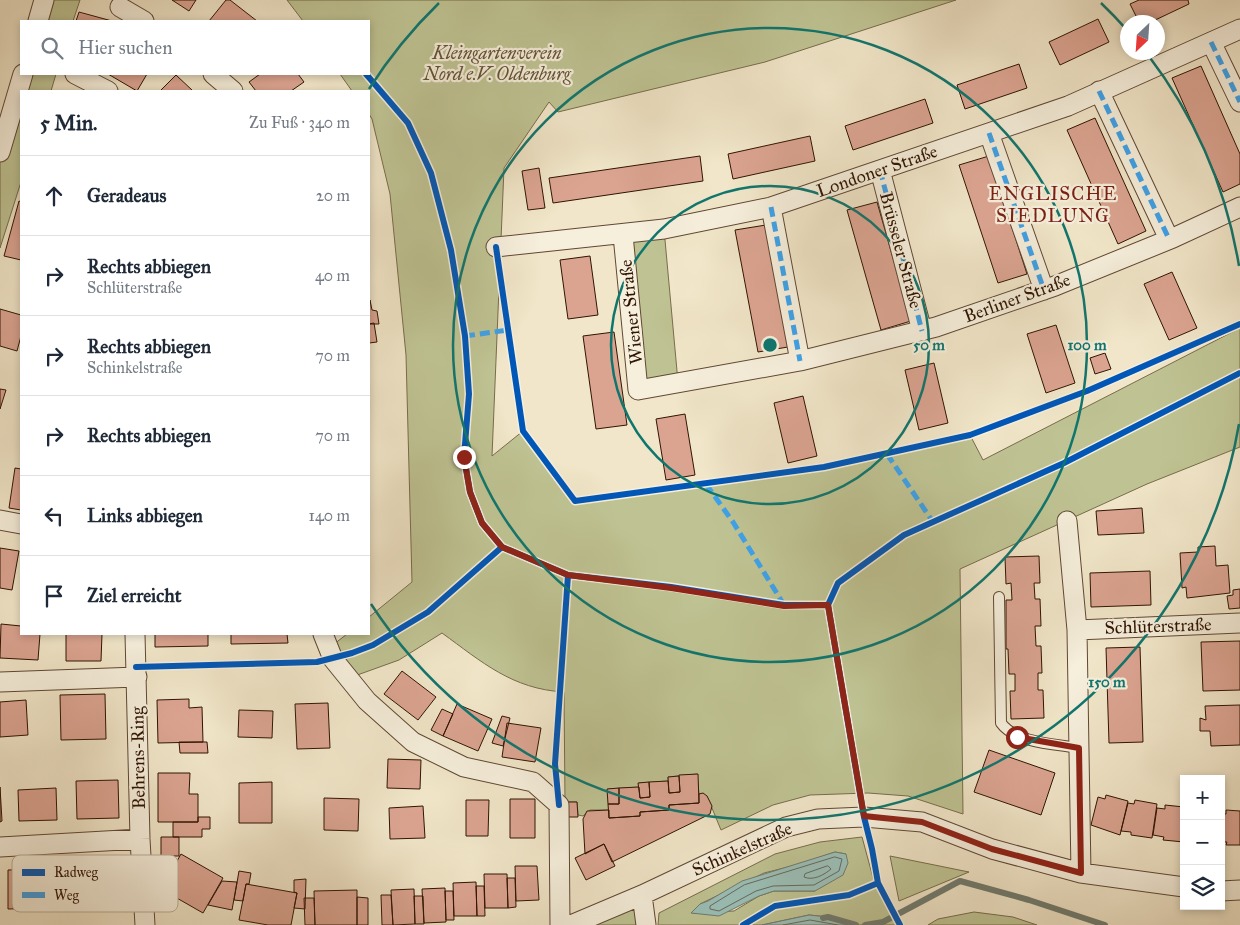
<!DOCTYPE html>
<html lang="de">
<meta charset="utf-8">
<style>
:root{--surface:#fff;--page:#f6f6f7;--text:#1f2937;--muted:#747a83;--line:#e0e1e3}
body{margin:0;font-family:"IM FELL Great Primer",serif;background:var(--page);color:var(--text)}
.controls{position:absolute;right:15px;bottom:15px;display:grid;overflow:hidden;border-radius:0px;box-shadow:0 2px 8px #0003}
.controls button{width:45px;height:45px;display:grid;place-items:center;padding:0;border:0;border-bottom:1px solid var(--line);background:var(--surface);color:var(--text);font:25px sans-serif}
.compass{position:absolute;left:1120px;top:15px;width:45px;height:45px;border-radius:50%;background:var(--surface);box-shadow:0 2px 8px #0003;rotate:205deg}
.stop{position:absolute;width:15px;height:15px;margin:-11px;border:4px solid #8f2418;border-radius:50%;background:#fff}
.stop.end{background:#8f2418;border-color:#fff;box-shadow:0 1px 5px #0008}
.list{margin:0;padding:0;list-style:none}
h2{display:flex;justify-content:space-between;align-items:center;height:65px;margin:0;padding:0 20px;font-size:21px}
h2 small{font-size:16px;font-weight:400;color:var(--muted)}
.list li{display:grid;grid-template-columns:32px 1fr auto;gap:15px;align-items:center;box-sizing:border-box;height:80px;padding:0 20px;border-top:1px solid var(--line)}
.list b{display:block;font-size:19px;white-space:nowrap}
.list p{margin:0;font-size:16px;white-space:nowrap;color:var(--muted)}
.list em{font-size:16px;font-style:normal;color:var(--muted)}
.icon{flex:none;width:28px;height:28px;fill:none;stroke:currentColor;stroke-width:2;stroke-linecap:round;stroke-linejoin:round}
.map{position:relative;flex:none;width:1240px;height:925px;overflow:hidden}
.search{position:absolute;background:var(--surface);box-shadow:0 2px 8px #0003;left:20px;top:20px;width:350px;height:55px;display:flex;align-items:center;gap:12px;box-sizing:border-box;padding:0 18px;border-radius:0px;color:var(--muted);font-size:19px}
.panel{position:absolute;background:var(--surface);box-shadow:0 2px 8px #0003;left:20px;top:90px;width:350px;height:545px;border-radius:0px}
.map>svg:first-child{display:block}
.green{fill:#bfc393;stroke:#786c4b;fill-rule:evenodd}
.water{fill:#9bbfb7;stroke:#707b6f}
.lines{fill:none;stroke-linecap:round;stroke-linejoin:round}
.shore{stroke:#666a5d;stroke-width:1}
.stream{stroke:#707b6f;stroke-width:6}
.building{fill:#dba491;stroke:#301403}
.lane-casing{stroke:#604834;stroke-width:12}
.street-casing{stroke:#604834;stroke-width:21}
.lane{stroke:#f6efdc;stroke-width:10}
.street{stroke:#f6efdc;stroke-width:19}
.quiet{stroke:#3ea2e9;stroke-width:5;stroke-dasharray:10 5;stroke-linecap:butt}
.cycleway-casing{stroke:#f6efdc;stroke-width:9}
.cycleway{stroke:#0057b8;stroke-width:6}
.route{stroke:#8f2418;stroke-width:6}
.ring{fill:none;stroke:#0f766e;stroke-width:2.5}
.labels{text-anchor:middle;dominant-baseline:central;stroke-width:4.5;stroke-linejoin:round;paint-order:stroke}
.park-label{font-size:18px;font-style:italic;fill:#625135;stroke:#f6efdc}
.street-label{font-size:18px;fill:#301403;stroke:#f6efdc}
.neighbourhood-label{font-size:19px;letter-spacing:1px;fill:#7a1f14;stroke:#f6efdc}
.key{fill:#f6efdc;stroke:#bbad9b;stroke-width:1}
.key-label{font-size:14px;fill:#301403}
.centre{fill:#0f766e;stroke:#f6efdc;stroke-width:2.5}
.ring-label{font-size:15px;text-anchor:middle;font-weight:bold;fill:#0f766e;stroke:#f6efdc;stroke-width:4.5;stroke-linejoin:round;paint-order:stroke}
</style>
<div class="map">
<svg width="1240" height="925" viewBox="0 0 1240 925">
<rect width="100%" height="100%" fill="#f1e6c9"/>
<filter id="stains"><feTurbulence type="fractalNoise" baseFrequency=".004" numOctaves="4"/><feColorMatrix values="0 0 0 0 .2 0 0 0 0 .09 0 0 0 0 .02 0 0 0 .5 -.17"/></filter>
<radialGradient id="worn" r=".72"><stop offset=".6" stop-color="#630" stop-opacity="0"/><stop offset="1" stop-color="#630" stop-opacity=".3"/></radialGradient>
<path class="green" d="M44 0H80L73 21H38Z
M287 0H956L765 62 558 112 549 102 504 168 492 456 523 431 575 501 824 467 970 435 983 460 1240 328V447L1147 484 960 569 963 814 908 796 868 793 810 795 773 805 721 830 707 796 699 794 697 774 668 777V781L639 783V787L608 789 609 810H590L583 816 578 815 577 802H565L564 692C512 689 482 662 442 633L399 660 349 678 329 648 347 634H369V617L412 582 406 355 390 194 372 119 369 114V91H352L340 74H369V21H303Z
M23 74H56L51 91H21V182L0 248V152Z
M664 229 678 382 638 390 623 235Z
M862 837 875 885 897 925H856L828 917 809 915 762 925H658L659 913 775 854 820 842ZM835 852 846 854 815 891H774L759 896 734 911 692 913 700 904 764 873 800 864Z
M890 856 969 872 899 901Z
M642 895 646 925H571Z
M974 912 1013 917 1037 925H928L938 919Z"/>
<path class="water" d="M835 852 846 854 848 863 843 875 815 891H774L759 896 719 916 691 913 700 904 708 901 742 881Z
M809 915 828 917 856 925H762Z"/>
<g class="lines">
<path class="shore" d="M835 857 842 859 839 871 814 885 773 886 756 891 719 911 710 909V906L744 885Z
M828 866 831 869C824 875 813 881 804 877L805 874Z
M783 925 810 920 838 925"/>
<path class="stream" d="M823 918 828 917 856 925
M865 925 883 922 960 881 1029 900 1105 925"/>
</g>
<path class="building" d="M172 0H196L189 11Z
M226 0H230L257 21H209Z
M1139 0H1188L1189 4 1151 22H1139L1130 4Z
M79 12 112 21H76Z
M1098 19 1109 42 1060 65 1049 42Z
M1019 64 1027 88 965 109 957 85Z
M1201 66 1240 154V184L1223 192 1172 78Z
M108 74H147L137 91Z
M260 74H298L304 82 291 91H256L249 82Z
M176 75 193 91H160Z
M925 99 933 123 853 150 845 126Z
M1095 118 1146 231 1118 244 1067 130Z
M810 136 815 161 733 179 728 154Z
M700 156 703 181 553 203 549 178Z
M989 156 1027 274 998 283 959 165Z
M539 168 545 208 528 210 522 171Z
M19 201 21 202V260L4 256Z
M877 202 911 321 881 330 847 210Z
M766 225 788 347 758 352 735 230Z
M590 256 598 315 568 319 560 260Z
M1172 272 1197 328 1169 340 1144 284Z
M370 300 372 310 377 311 379 324H369Z
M0 309 21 315V336L17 351 0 346Z
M374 323 377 342 369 343V324Z
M1056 325 1075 383 1046 393 1027 334Z
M614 332 627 425 596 429 583 336Z
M1105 353 1111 369 1095 374 1090 358Z
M934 363 948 423 919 430 905 370Z
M0 389 6 390 0 409Z
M803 396 817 456 788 463 774 403Z
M685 414 695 475 666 480 656 419Z
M15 468 21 469V510L9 508Z
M1142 508 1144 533 1098 535 1096 511Z
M1215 546 1216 566 1228 565 1230 593 1187 598 1186 587 1182 588 1180 553 1198 552V547Z
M0 548 19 551 12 590 0 588Z
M1039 556 1040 583H1034L1035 599H1040L1041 626H1035L1036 646H1041L1042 673H1038V690H1043L1044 718 1011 719 1010 691H1015V674H1009L1008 649H1006V600H1012L1011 583 1006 584 1005 557Z
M1150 571 1151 605 1091 607 1090 573Z
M1240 589V608L1229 609 1227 596 1233 595V590Z
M1 624 21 626V634H40L38 660 0 658Z
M66 634H102L101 661H66Z
M155 634H208V646L155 647Z
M231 634H287L288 643 231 644Z
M1240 641V690L1203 691 1201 642Z
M1140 647 1143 742 1109 743 1106 648Z
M402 671 436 697 418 720 384 694Z
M105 694 106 739 61 740 60 695Z
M189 699V708L202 707 203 742 158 743 157 700Z
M26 700 28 735 0 737V702Z
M328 703 330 748 297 749 295 704Z
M457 704 492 719 478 751 443 736Z
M1240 705V745L1211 746 1210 731H1200V718L1206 720 1205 706Z
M442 709 453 714 443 736 431 730Z
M239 710 273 711 272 738 238 737Z
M502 716 510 718 503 746 492 743Z
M507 723 541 728 535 762 502 757Z
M179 742H207L208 753H180Z
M989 750 1055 773 1041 815 974 792Z
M388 759 421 760 420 789 387 788Z
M158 773H190L189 794H198V822H158Z
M698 774 699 803 669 805V810L640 812V816L609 818 608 804H619V788L639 787 640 798 650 797 649 782 668 781 669 793 680 792 679 775Z
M679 776 680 792 669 793 668 777Z
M118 780 119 818 77 819 76 781Z
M272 782V823H239V783Z
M649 782 650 797 640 798 638 783Z
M0 787 2 821 0 822Z
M56 788 57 820 19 821 18 790Z
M619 788V804H608L607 789Z
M703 793 707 796 712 806 710 814 612 862 604 844 585 854 583 819 587 811 609 810V818L640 816V812L669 810V805L699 803V794Z
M1106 795 1128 801 1120 835 1091 825 1098 797 1105 799Z
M324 798 359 799 358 831 324 830Z
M510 799H535V838H510Z
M466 800H489L488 836H466Z
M1135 800 1157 804 1152 838 1131 835V832L1121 831 1128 803 1134 804Z
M565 802H577L578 817H565Z
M1165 805 1184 807V842L1163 840 1164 837 1153 835 1157 808 1165 809Z
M423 806 425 838 390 839 389 808Z
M1226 810 1240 811V845H1226L1227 842H1221V814H1226Z
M198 817H210V829H202V837H173V822H198Z
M161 837H179V856H161Z
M604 844 615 866 586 880 575 858Z
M181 854 223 878 203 913 161 889Z
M515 866H537L539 900 516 901Z
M45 869 46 908 8 909V870Z
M239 871 251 873 249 884H246L243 901 234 900Z
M484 874H507L508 908H485Z
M507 878H515L516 907 508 908Z
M306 879 305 909 294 908 297 893 294 892V880Z
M222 881 237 882 232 910 208 905Z
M476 882 477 916H454L453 883Z
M246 884 297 893 291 925H268L239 920Z
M476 886H484L485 916H477Z
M445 888 446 922 424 923 422 889Z
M414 889 415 924 393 925 391 890Z
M357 890V925H315L314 891Z
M445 891H453L454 920H446Z
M381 895H391L393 925H382Z
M414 896H423L424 924H415Z
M357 897 368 898V925H357Z
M304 898H314L315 925H305Z"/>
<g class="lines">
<defs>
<path id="lane" d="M999 597 1001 723C1015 743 1056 744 1079 748"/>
<path id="street" d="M120 7 144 21
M38 21 44 0
M1211 42 1240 102
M75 74 108 91
M213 74 233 91
M1099 91 1169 239
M989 133 1044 290
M0 152 23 74
M880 170 922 331
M771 207 800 361
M623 235 638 390 800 361 936 327 1055 286 1173 238 1240 207
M496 247 664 229 771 207 1068 106 1240 29
M0 520 21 524
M1067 521 1077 630
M135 634 140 839 145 925
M323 634 333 659 367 701 413 742 464 767 533 782 559 805 560 925
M0 682 137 677
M0 847 140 839
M1081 873 1077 630 1240 623
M1221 891 1240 890
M642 895 646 925
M571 925 642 895 786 827 818 819 864 817 922 822 992 849 1081 873 1184 887"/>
</defs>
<use href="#lane" class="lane-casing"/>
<use href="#street" class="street-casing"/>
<use href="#lane" class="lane"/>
<use href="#street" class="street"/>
<path class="quiet" d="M1211 42 1240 102
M1099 91 1169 239
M989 133 1044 290
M880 170 922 331
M771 207 800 361
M465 336 508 330
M887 454 933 522
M706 484 733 522 784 605"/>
<defs>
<path id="cycleway" d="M366 74 408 123 431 173 451 250 465 336 469 394 464 457 470 492 482 523 502 547 568 575 671 587 784 605H828
M496 247 523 431 575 501 824 467 970 435 1087 391 1240 324
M136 667 317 662 352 653 373 645 428 612 502 547
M559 805 555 764 568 575
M743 925 775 906 849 895 878 883
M900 925 878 883 872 849 864 817 828 605 838 583 904 535 1064 463 1240 373"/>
</defs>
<use href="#cycleway" class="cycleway-casing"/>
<use href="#cycleway" class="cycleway"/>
</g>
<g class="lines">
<path class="route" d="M464 457 470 492 482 523 502 547 568 575 671 588 784 606 828 605 864 816 922 822 992 849 1081 873 1079 748 1017 737"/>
</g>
<g class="ring">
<circle cx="770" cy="345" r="159"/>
<circle cx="770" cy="345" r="317"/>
<path d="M1239 424A476 476 0 0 1 371 604M369 89A476 476 0 0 1 439 3M1101 3A476 476 0 0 1 1127 30M1148 55A476 476 0 0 1 1239 266"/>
</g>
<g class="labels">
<g class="park-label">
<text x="497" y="53">Kleingartenverein<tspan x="497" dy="21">Nord e.V. Oldenburg</tspan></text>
</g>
<g class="street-label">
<text transform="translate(877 171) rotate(-19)">Londoner Straße</text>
<text transform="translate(901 250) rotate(75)">Brüsseler Straße</text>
<text transform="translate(1017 298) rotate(-20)">Berliner Straße</text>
<text transform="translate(631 312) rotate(-96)">Wiener Straße</text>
<text transform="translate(1158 626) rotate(-2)">Schlüterstraße</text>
<text transform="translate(138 758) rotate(-91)">Behrens-Ring</text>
<text transform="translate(742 849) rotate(-24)">Schinkelstraße</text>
</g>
<g class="neighbourhood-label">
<text x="1053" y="193">ENGLISCHE<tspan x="1053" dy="22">SIEDLUNG</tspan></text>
</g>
</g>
<rect x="12" y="855" width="166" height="57" rx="8" class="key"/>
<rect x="22" y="869" width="23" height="7" fill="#0057b8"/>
<rect x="22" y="892" width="23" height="6" fill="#3ea2e9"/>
<g class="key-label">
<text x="54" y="877">Radweg</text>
<text x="54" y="900">Weg</text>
</g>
<circle cx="770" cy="345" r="8" class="centre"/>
<g class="ring-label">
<text x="929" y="350">50 m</text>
<text x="1087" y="350">100 m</text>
<text x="1107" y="687">150 m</text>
</g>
<rect width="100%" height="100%" filter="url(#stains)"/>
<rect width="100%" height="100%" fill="url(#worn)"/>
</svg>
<div class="controls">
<button>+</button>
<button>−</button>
<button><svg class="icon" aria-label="layers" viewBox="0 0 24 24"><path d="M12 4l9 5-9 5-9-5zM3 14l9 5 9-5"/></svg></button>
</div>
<svg class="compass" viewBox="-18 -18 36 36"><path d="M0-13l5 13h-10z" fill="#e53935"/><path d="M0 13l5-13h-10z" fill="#747a83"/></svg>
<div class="stop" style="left:1017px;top:737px"></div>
<div class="stop end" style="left:464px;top:457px"></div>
<div class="search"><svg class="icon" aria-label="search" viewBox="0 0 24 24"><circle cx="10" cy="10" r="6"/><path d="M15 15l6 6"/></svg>Hier suchen</div>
<section class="panel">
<h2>5 Min.<small>Zu Fuß · 340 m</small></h2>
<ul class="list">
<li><svg class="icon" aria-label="ahead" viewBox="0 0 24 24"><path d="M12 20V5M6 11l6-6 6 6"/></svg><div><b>Geradeaus</b></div><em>20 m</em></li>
<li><svg class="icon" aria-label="right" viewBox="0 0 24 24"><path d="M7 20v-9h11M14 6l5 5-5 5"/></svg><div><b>Rechts abbiegen</b><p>Schlüterstraße</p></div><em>40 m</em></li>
<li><svg class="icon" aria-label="right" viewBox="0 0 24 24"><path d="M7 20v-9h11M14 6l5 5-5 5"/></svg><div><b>Rechts abbiegen</b><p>Schinkelstraße</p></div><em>70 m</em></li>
<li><svg class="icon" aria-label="right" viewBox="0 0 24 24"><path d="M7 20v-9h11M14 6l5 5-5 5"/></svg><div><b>Rechts abbiegen</b></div><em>70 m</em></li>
<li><svg class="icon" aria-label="left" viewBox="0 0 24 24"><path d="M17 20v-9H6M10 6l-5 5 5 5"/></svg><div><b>Links abbiegen</b></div><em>140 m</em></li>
<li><svg class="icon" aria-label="arrive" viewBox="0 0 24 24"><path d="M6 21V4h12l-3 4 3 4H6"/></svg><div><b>Ziel erreicht</b></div></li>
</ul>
</section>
</div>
